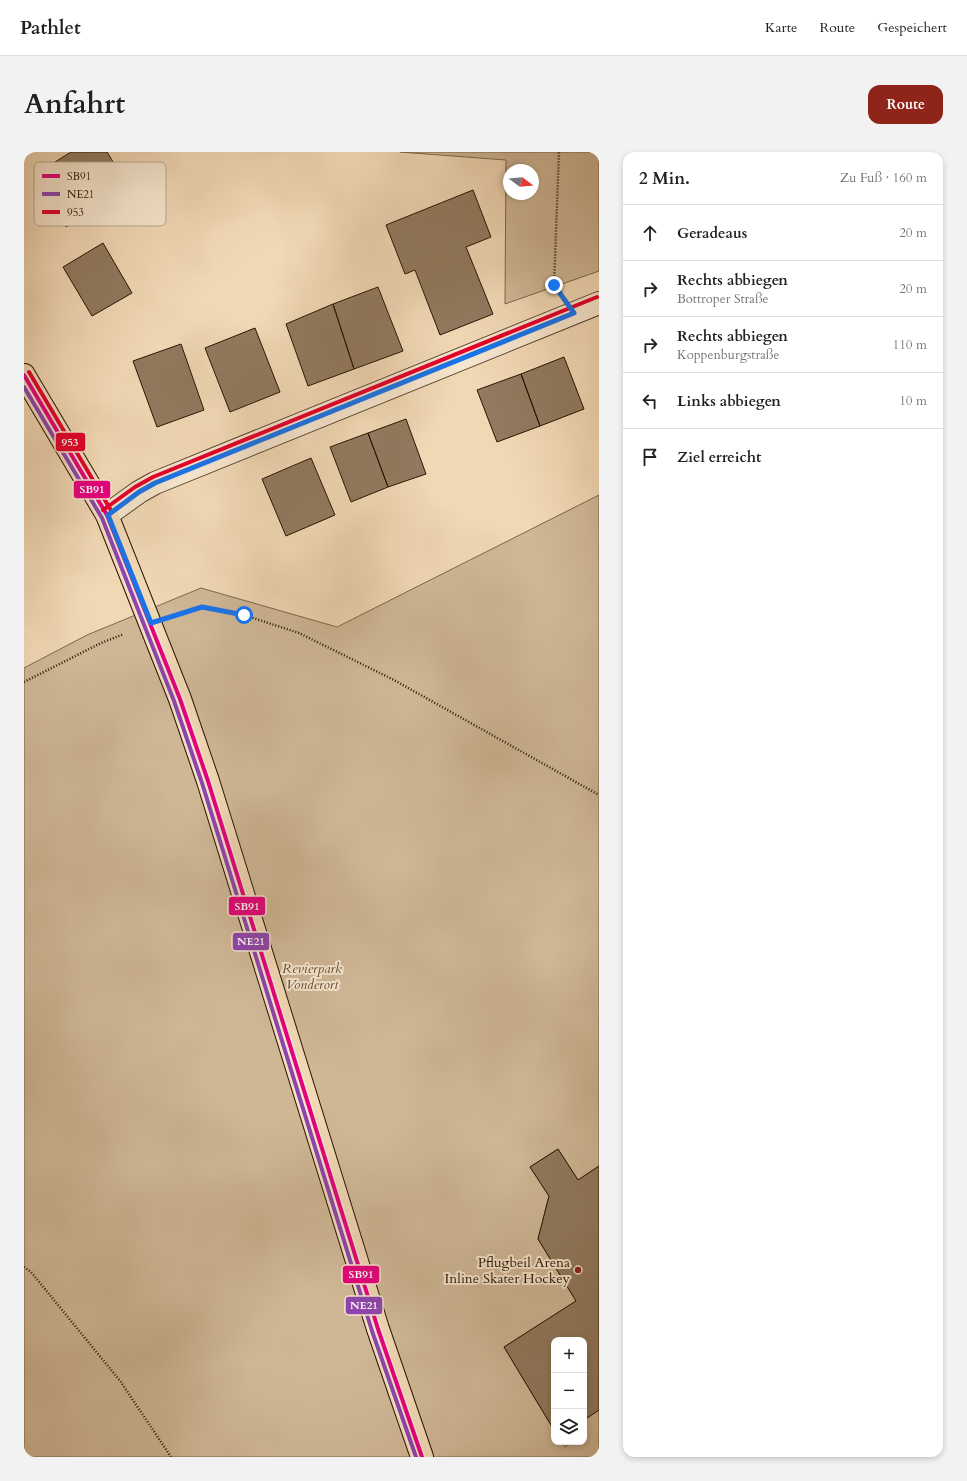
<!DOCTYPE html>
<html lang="de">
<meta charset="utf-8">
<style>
:root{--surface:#fff;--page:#f2f2f2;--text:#202124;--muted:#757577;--line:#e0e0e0;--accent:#8f2418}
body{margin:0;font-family:Cardo,serif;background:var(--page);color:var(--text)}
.controls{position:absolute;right:12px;bottom:12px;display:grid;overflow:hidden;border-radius:8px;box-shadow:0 2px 6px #0003}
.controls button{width:36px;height:36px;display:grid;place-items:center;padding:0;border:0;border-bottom:1px solid var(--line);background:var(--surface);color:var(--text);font:20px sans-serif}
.compass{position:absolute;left:479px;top:12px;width:36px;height:36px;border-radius:50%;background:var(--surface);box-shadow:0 2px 6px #0003;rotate:106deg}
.stop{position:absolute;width:12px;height:12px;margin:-9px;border:3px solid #1a73e8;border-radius:50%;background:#fff}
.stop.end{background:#1a73e8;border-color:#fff;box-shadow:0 1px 4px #0008}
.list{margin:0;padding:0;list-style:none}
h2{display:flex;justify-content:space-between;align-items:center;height:52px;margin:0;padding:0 16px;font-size:17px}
h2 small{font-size:13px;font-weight:400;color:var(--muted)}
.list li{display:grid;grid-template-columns:26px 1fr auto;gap:12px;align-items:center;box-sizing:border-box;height:56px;padding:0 16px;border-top:1px solid var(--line)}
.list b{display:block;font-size:15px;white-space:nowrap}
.list p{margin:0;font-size:13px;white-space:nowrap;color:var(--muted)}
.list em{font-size:13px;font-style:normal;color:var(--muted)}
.icon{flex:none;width:22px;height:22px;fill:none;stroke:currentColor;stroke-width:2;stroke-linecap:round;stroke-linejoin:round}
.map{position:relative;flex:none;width:575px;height:1305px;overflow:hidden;border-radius:12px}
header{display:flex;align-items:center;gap:24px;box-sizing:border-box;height:56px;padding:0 20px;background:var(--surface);border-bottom:1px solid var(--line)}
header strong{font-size:19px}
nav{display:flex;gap:22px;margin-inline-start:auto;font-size:14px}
.intro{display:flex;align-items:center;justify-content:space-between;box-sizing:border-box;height:96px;padding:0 24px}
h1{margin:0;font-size:28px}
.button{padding:10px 18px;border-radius:12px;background:var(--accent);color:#fff;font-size:14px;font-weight:700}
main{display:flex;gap:24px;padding:0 24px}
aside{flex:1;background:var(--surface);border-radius:12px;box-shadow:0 2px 6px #0003}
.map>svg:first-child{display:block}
.green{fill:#cfb796;stroke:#7c664c;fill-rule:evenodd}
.building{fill:#917a5f;stroke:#281401}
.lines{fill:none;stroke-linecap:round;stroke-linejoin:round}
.minor-casing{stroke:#5a452e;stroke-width:24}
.major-casing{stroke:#281401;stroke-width:24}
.path{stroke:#281401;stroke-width:2.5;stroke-dasharray:1 2;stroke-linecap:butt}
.minor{stroke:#f6e6cf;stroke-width:22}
.major{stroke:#f1d8b5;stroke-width:22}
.bus-1-casing{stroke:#f6e6cf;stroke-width:7}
.bus-2-casing{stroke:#f6e6cf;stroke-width:7}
.bus-3-casing{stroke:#f6e6cf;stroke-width:7}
.bus-1{stroke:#e5007d;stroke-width:4}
.bus-2{stroke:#8e44ad;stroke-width:4}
.bus-3{stroke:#e4002b;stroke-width:4}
.route{stroke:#1a73e8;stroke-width:5}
.poi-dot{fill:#8f2418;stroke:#f6e6cf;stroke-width:1.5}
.labels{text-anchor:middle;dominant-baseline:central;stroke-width:4;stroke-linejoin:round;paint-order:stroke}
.park-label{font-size:14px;font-style:italic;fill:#624d35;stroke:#f6e6cf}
.poi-label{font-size:14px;fill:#281401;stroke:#f6e6cf;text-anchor:end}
.key{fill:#f6e6cf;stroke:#b8a791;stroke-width:1}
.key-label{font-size:11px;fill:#281401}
.line-badge{stroke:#f6e6cf;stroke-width:1.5}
.badge-label{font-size:11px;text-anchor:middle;font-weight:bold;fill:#fff}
</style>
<header>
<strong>Pathlet</strong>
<nav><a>Karte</a><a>Route</a><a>Gespeichert</a></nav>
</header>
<div class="intro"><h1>Anfahrt</h1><a class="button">Route</a></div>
<main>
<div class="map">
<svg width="575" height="1305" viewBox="0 0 575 1305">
<rect width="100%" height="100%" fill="#f1d8b5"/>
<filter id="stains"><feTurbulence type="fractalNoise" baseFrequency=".005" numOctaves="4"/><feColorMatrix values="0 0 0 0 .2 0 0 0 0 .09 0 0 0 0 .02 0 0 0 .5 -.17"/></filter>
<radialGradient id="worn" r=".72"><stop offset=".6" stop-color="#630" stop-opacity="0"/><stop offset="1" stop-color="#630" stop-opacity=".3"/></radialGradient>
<path class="green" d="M376 0H575V119L481 152 482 8ZM485 18H509V42H485Z
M575 343V1014L554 1028 534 997 506 1015 525 1044 514 1087 552 1149 480 1195 530 1278V1290H538L541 1295 548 1290H560V1268L575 1258V1305H0V516L63 483 177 436 313 475Z"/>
<path class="building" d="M47 0H83L105 36 42 75 10 23Z
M449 38 467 85 442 95 469 162 416 183 391 118 381 122 362 73Z
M79 91 108 141 68 164 39 115Z
M354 135 379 199 330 217 309 152Z
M309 152 330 217 284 234 262 172Z
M231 176 256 240 206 260 181 196Z
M157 192 180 258 133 275 109 209Z
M540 205 560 257 516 274 497 222Z
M497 222 516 274 473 290 453 238Z
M382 267 402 322 364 335 344 281Z
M344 281 364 335 327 350 306 295Z
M287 306 311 363 262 384 238 327Z
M534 997 554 1028 575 1014V1258L560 1268V1188H530V1278L480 1195 552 1149 514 1087 525 1044 506 1015Z"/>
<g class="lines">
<defs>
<path id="minor" d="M83 363 115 340 131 331 575 151"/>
<path id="major" d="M0 223 83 363 156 547 184 629 354 1177 398 1305"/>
</defs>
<use href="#minor" class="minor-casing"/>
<use href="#major" class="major-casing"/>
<path class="path" d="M534 138 530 133 535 0
M153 463 178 455 220 463 275 481 370 528 575 643
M0 530 77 491 100 482
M0 1115 7 1120 97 1230 147 1305"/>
<use href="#minor" class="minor"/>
<use href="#major" class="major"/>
<defs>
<path id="bus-1" d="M0 223 83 363 156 547 184 629 354 1177 398 1305"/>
<path id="bus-2" d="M0 235 78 366 150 549 178 631 348 1179 392 1305"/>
<path id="bus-3" d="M5 220 88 360
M79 358 111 335 129 325 573 145"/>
</defs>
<use href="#bus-1" class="bus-1-casing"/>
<use href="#bus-2" class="bus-2-casing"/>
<use href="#bus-3" class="bus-3-casing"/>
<use href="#bus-1" class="bus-1"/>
<use href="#bus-2" class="bus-2"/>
<use href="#bus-3" class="bus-3"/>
</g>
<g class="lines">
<path class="route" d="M220 463 178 455 127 471 84 363 115 340 131 331 550 161 530 133"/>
</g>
<circle class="poi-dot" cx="554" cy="1118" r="4"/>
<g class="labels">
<g class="park-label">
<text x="288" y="816">Revierpark<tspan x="288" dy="16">Vonderort</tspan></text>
</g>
<g class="poi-label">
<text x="546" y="1110">Pflugbeil Arena<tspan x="546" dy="16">Inline Skater Hockey</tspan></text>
</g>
</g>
<rect x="10" y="10" width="132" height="64" rx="6" class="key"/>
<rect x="18" y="22" width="18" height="4" fill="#e5007d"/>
<rect x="18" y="40" width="18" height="4" fill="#8e44ad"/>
<rect x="18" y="58" width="18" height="4" fill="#e4002b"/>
<g class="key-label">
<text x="43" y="28">SB91</text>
<text x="43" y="46">NE21</text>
<text x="43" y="64">953</text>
</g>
<g class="line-badge">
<rect x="31" y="280" width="31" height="20" rx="4" fill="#e4002b"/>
<rect x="49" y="328" width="38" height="19" rx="4" fill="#e5007d"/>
<rect x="204" y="744" width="38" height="20" rx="4" fill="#e5007d"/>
<rect x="208" y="780" width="38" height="19" rx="4" fill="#8e44ad"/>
<rect x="318" y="1113" width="38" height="19" rx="4" fill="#e5007d"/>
<rect x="321" y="1144" width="38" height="19" rx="4" fill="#8e44ad"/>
</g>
<g class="badge-label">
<text x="46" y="294">953</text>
<text x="68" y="341">SB91</text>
<text x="223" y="758">SB91</text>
<text x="227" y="793">NE21</text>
<text x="337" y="1126">SB91</text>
<text x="340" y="1157">NE21</text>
</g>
<rect width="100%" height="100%" filter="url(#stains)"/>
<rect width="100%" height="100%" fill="url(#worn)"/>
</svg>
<div class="controls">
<button>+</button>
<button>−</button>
<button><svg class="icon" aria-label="layers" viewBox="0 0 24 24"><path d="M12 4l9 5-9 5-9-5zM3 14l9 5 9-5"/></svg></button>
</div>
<svg class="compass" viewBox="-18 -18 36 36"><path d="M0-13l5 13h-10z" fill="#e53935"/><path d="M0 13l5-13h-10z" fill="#757577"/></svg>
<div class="stop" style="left:220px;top:463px"></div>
<div class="stop end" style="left:530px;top:133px"></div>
</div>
<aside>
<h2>2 Min.<small>Zu Fuß · 160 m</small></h2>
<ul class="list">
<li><svg class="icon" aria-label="ahead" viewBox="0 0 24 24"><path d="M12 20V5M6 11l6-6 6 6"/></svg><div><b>Geradeaus</b></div><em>20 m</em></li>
<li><svg class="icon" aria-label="right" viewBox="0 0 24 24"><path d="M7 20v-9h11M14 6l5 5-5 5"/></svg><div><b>Rechts abbiegen</b><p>Bottroper Straße</p></div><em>20 m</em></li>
<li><svg class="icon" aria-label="right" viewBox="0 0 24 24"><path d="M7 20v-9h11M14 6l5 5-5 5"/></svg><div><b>Rechts abbiegen</b><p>Koppenburgstraße</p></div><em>110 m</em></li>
<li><svg class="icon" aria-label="left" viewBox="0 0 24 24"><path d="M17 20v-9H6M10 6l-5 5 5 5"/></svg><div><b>Links abbiegen</b></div><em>10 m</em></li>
<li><svg class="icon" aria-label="arrive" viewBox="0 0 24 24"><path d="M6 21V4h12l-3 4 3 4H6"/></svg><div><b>Ziel erreicht</b></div></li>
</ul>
</aside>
</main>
